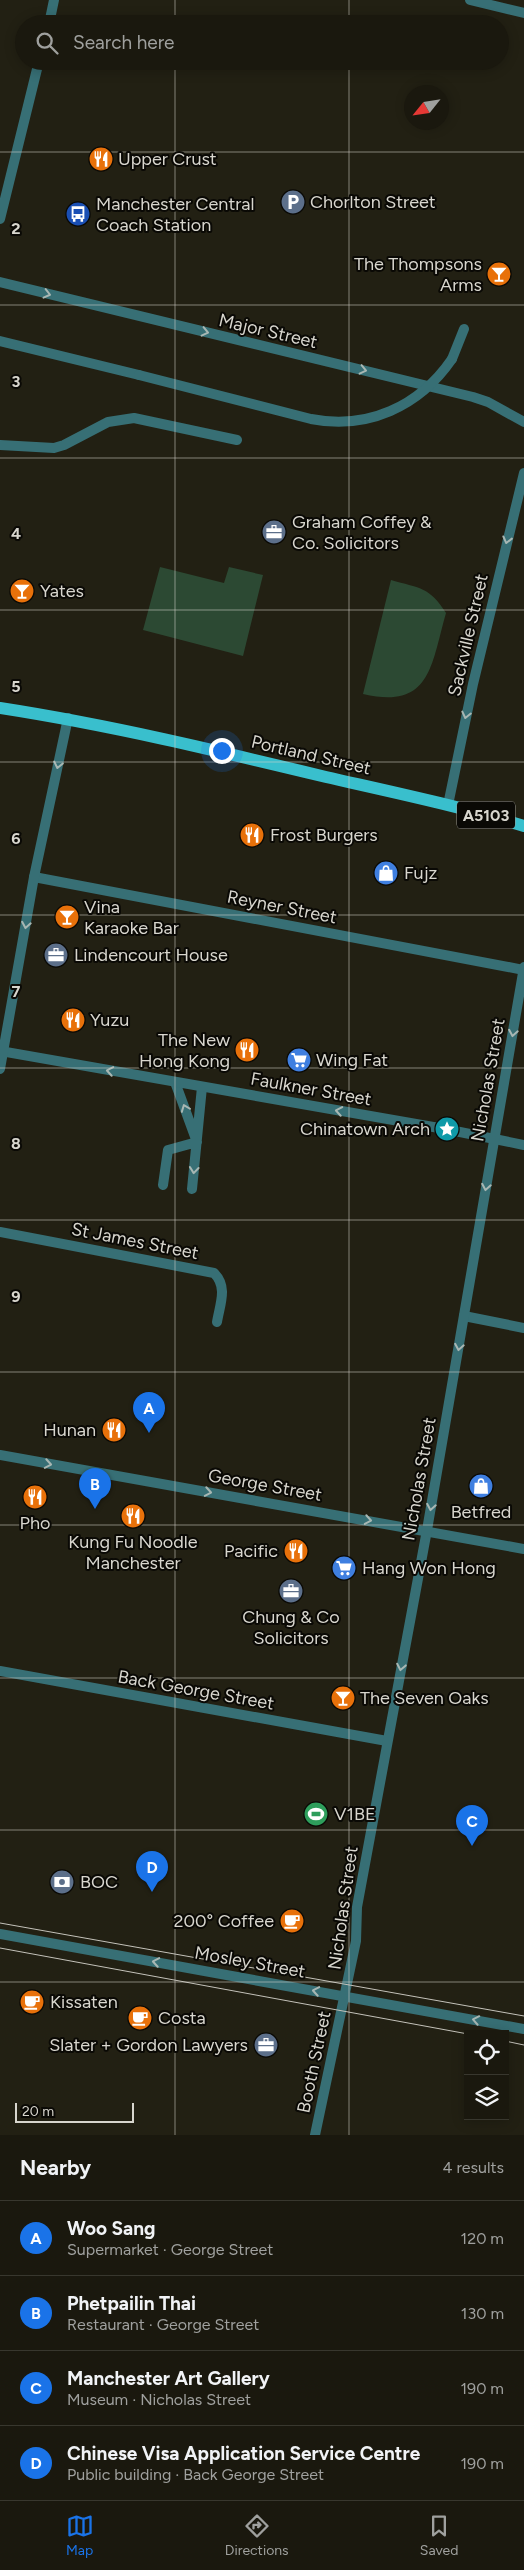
<!DOCTYPE html>
<meta charset="utf-8">
<style>
:root{--surface:#1a180e;--page:#232117;--text:#f1f3f6;--muted:#9fa09e;--line:#38372e;--accent:#1a73e8}
body{margin:0;font-family:Figtree,sans-serif;background:var(--page);color:var(--text)}
.controls{position:absolute;right:15px;bottom:15px;display:grid;overflow:hidden;border-radius:0px;box-shadow:0 2px 12px #0003}
.controls button{width:45px;height:45px;display:grid;place-items:center;padding:0;border:0;border-bottom:1px solid var(--line);background:var(--surface);color:var(--text);font:25px sans-serif}
.compass{position:absolute;left:404px;top:85px;width:45px;height:45px;border-radius:50%;background:var(--surface);box-shadow:0 2px 12px #0003;rotate:240deg}
.scale{position:absolute;left:15px;bottom:12px;width:119px;box-sizing:border-box;padding-left:5px;border:2px solid #d8d6ce;border-top:0;font-size:14px;line-height:18px;white-space:nowrap;color:#d8d6ce;-webkit-text-stroke:4px #0a0905;paint-order:stroke}
.you{position:absolute;left:221px;top:750px;width:18px;height:18px;margin:-12px;border:4px solid #fff;border-radius:50%;background:#1a73e8;box-shadow:0 0 0 8px #1a73e833}
.badge{display:grid;place-items:center;width:32px;height:32px;border-radius:50%;background:var(--accent);color:#fff;font-size:16px;font-weight:700}
.pin{position:absolute;translate:-50% -41px;filter:drop-shadow(0 1px 2px #0008)}
.pin::after{content:'';position:absolute;top:26px;width:18px;height:15px;background:inherit;clip-path:polygon(0 0,100% 0,50% 100%)}
.list{margin:0;padding:0;list-style:none}
h2{display:flex;justify-content:space-between;align-items:center;height:65px;margin:0;padding:0 20px;font-size:21px}
h2 small{font-size:16px;font-weight:400;color:var(--muted)}
.list li{display:grid;grid-template-columns:32px 1fr auto;gap:15px;align-items:center;box-sizing:border-box;height:75px;padding:0 20px;border-top:1px solid var(--line)}
.list b{display:block;font-size:19px;white-space:nowrap}
.list p{margin:0;font-size:16px;white-space:nowrap;color:var(--muted)}
.list em{font-size:16px;font-style:normal;color:var(--muted)}
.icon{flex:none;width:28px;height:28px;fill:none;stroke:currentColor;stroke-width:2;stroke-linecap:round;stroke-linejoin:round}
.map{position:relative;flex:none;width:524px;height:2135px;overflow:hidden}
.search{position:absolute;background:var(--surface);box-shadow:0 2px 12px #0003;left:15px;right:15px;top:15px;height:55px;display:flex;align-items:center;gap:12px;box-sizing:border-box;padding:0 18px;border-radius:28px;color:var(--muted);font-size:19px}
.sheet{height:365px;background:var(--surface)}
nav{display:flex;justify-content:space-around;align-items:center;box-sizing:border-box;height:70px;border-top:1px solid var(--line);background:var(--surface);font-size:14px;color:var(--muted)}
nav a{display:grid;justify-items:center;gap:2px}
nav .on{color:var(--accent)}
.map>svg:first-child{display:block}
.green{fill:#2c4933}
.lines{fill:none;stroke-linecap:round;stroke-linejoin:round}
.minor-tunnel{stroke:#3d3b2f;stroke-width:10;stroke-dasharray:10 5;stroke-linecap:butt}
.service{stroke:#376f75;stroke-width:10}
.minor{stroke:#376f75;stroke-width:10}
.tertiary{stroke:#376f75;stroke-width:10}
.primary{stroke:#39bfcd;stroke-width:12}
.tram{stroke:#c4c2ba;stroke-width:1}
.service-bridge{stroke:#376f75;stroke-width:10}
.oneway{stroke:#a8b7b3}
.grid{fill:none;stroke:#d8d6ce;stroke-width:1;stroke-opacity:0.55}
.labels{text-anchor:middle;dominant-baseline:central;stroke-width:4;stroke-linejoin:round;paint-order:stroke}
.shield{fill:#0a0905;stroke:#9a9892;stroke-width:1}
.shield-label{font-size:16px;font-weight:bold;fill:#d8d6ce}
.poi-label{font-size:18px;fill:#d8d6ce;stroke:#0a0905;text-anchor:start}
.street-label{font-size:18px;fill:#d8d6ce;stroke:#0a0905}
.grid-label{font-size:16px;text-anchor:middle;font-weight:bold;fill:#d8d6ce;stroke:#0a0905;stroke-width:4;stroke-linejoin:round;paint-order:stroke}
</style>
<div class="map">
<svg width="524" height="2135" viewBox="0 0 524 2135">
<rect width="100%" height="100%" fill="#222013"/>
<path class="green" d="M160 567 224 583 229 567 263 575 243 656 143 630Z
M391 580C419 588 430 587 446 613 431 665 431 710 363 694Z"/>
<g class="lines">
<path class="minor-tunnel" d="M439 1128 455 1131"/>
<path class="service" d="M0 282 473 397 488 402 524 422
M0 341 139 375
M452 359 464 329
M0 445 54 448 64 445 108 422 134 418 237 440
M34 877 524 970
M163 1185 168 1150 197 1142 175 1082
M192 1189 202 1087
M464 1316 524 1328
M0 1934 524 2029"/>
<path class="minor" d="M470 0 524 13
M49 24 54 0
M0 219 39 61
M0 1051 439 1128
M455 1131 524 1145
M0 1232 214 1273C228 1287 220 1304 217 1322
M0 1455 524 1549
M0 1671 387 1741"/>
<path class="tertiary" d="M448 805 473 684 524 473
M0 1069 34 877 68 718
M315 2135 356 1941 357 1907 427 1530 524 967"/>
<path class="primary" d="M0 708C110 725 218 751 326 777 392 792 459 806 524 826"/>
<path class="tram" d="M0 1923 524 2016
M0 1948 468 2034
M505 2041 524 2045"/>
<path class="service-bridge" d="M139 375 311 419C367 430 419 407 452 359"/>
</g>
<defs><path id="oneway-chevron" d="M-2-3.5L2.5 0L-2 3.5" fill="none" stroke-width="1.6" stroke-linecap="round" stroke-linejoin="round" transform="scale(1.25)"/></defs>
<g class="oneway">
<use href="#oneway-chevron" transform="translate(47 294) rotate(14)"/>
<use href="#oneway-chevron" transform="translate(205 332) rotate(13)"/>
<use href="#oneway-chevron" transform="translate(363 370) rotate(13)"/>
<use href="#oneway-chevron" transform="translate(507 540) rotate(104)"/>
<use href="#oneway-chevron" transform="translate(466 715) rotate(103)"/>
<use href="#oneway-chevron" transform="translate(58 765) rotate(102)"/>
<use href="#oneway-chevron" transform="translate(26 925) rotate(100)"/>
<use href="#oneway-chevron" transform="translate(513 1033) rotate(100)"/>
<use href="#oneway-chevron" transform="translate(110 1071) rotate(-170)"/>
<use href="#oneway-chevron" transform="translate(185 1108) rotate(-111)"/>
<use href="#oneway-chevron" transform="translate(339 1111) rotate(-170)"/>
<use href="#oneway-chevron" transform="translate(194 1170) rotate(96)"/>
<use href="#oneway-chevron" transform="translate(486 1187) rotate(100)"/>
<use href="#oneway-chevron" transform="translate(459 1347) rotate(100)"/>
<use href="#oneway-chevron" transform="translate(48 1464) rotate(10)"/>
<use href="#oneway-chevron" transform="translate(208 1492) rotate(10)"/>
<use href="#oneway-chevron" transform="translate(431 1507) rotate(100)"/>
<use href="#oneway-chevron" transform="translate(368 1520) rotate(10)"/>
<use href="#oneway-chevron" transform="translate(401 1667) rotate(101)"/>
<use href="#oneway-chevron" transform="translate(156 1962) rotate(-170)"/>
<use href="#oneway-chevron" transform="translate(316 1991) rotate(-170)"/>
<use href="#oneway-chevron" transform="translate(476 2020) rotate(-169)"/>
</g>
<path class="grid" d="M175 0V24M349 0V24M175 61V2135M349 61V2135M0 152H524M0 305H524M0 458H524M0 610H524M0 762H524M0 915H524M0 1068H524M0 1220H524M0 1372H524M0 1525H524M0 1678H524M0 1830H524M0 1982H524"/>
<defs>
<symbol id="restaurant-disc" viewBox="-11 -11 22 22"><circle r="9.5" fill="#e8710a" stroke="#0a0905"/><path d="M-5-6h1v4h1v-4h1v4h1v-4h1v5L-1.5 .5V6h-2V.5L-5-1ZM5-6V6H3V1.5H1.5Q1.5-4 5-6Z" fill="#fff"/></symbol>
<symbol id="parking-disc" viewBox="-11 -11 22 22"><circle r="9.5" fill="#5c6f8a" stroke="#0a0905"/><path d="M-3.5-5.5H1a3.5 3.5 0 0 1 0 7H-1V5.5H-3.5ZM-1-3.4V-.6H.8a1.4 1.4 0 0 0 0-2.8Z" fill="#fff"/></symbol>
<symbol id="bus-disc" viewBox="-11 -11 22 22"><circle r="9.5" fill="#1a4fb4" stroke="#0a0905"/><path d="M-5-6H5V4H4V6H2V4H-2V6H-4V4H-5ZM-3.5-4V0h7V-4ZM-3.5 1.2v1.5H-2V1.2ZM2 1.2v1.5H3.5V1.2Z" fill="#fff"/></symbol>
<symbol id="bar-disc" viewBox="-11 -11 22 22"><circle r="9.5" fill="#e8710a" stroke="#0a0905"/><path d="M-6-5H6L.8 .8V4.5H3.5V6h-7V4.5H-.8V.8Z" fill="#fff"/></symbol>
<symbol id="office-disc" viewBox="-11 -11 22 22"><circle r="9.5" fill="#5c6f8a" stroke="#0a0905"/><path d="M-6-3h4V-5.5h4V-3h4V5H-6ZM-1-4.5V-3h2v-1.5ZM-6 0V1H6V0Z" fill="#fff"/></symbol>
<symbol id="shop-disc" viewBox="-11 -11 22 22"><circle r="9.5" fill="#3f7fe0" stroke="#0a0905"/><path d="M-5-2.5h2.3a2.7 3.5 0 0 1 5.4 0H5L5.5 6h-11ZM-1.5-2.5h3a1.5 2.3 0 0 0-3 0Z" fill="#fff"/></symbol>
<symbol id="supermarket-disc" viewBox="-11 -11 22 22"><circle r="9.5" fill="#3f7fe0" stroke="#0a0905"/><path d="M-6-5.5h2.5l.6 2H6L4.5 2H-2.5L-4.4-4H-6ZM-1.5 3.2a1.3 1.3 0 1 0 .1 0ZM3 3.2a1.3 1.3 0 1 0 .1 0Z" fill="#fff"/></symbol>
<symbol id="sight-disc" viewBox="-11 -11 22 22"><circle r="9.5" fill="#0f9aa8" stroke="#0a0905"/><path d="M0-6L1.8-2.2L6-1.7L2.9 1.2L3.7 5.4L0 3.3L-3.7 5.4L-2.9 1.2L-6-1.7L-1.8-2.2Z" fill="#fff"/></symbol>
<symbol id="stadium-disc" viewBox="-11 -11 22 22"><circle r="9.5" fill="#2e9e5b" stroke="#0a0905"/><path d="M0-5a6.5 5 0 1 0 0 10a6.5 5 0 1 0 0-10ZM-3.5-1.8h7v3.6h-7Z" fill="#fff"/></symbol>
<symbol id="bank-disc" viewBox="-11 -11 22 22"><circle r="9.5" fill="#5c6f8a" stroke="#0a0905"/><path d="M-6-4H6V4H-6ZM0-2.3a2.3 2.3 0 1 0 0 4.6a2.3 2.3 0 1 0 0-4.6Z" fill="#fff"/></symbol>
<symbol id="cafe-disc" viewBox="-11 -11 22 22"><circle r="9.5" fill="#e8710a" stroke="#0a0905"/><path d="M-5.5-4.5H6V0H3Q3 3.5 0 3.5H-2.5Q-5.5 3.5-5.5 0ZM3-3.2v2h1.7v-2ZM-6 4.5H4V6H-6Z" fill="#fff"/></symbol>
</defs>
<g fill-rule="evenodd">
<use href="#restaurant-disc" x="87" y="145" width="28" height="28"/>
<use href="#parking-disc" x="279" y="188" width="28" height="28"/>
<use href="#bus-disc" x="64" y="200" width="28" height="28"/>
<use href="#bar-disc" x="485" y="260" width="28" height="28"/>
<use href="#office-disc" x="260" y="518" width="28" height="28"/>
<use href="#bar-disc" x="8" y="577" width="28" height="28"/>
<use href="#restaurant-disc" x="238" y="821" width="28" height="28"/>
<use href="#shop-disc" x="372" y="859" width="28" height="28"/>
<use href="#bar-disc" x="53" y="903" width="28" height="28"/>
<use href="#office-disc" x="42" y="941" width="28" height="28"/>
<use href="#restaurant-disc" x="59" y="1006" width="28" height="28"/>
<use href="#restaurant-disc" x="233" y="1036" width="28" height="28"/>
<use href="#supermarket-disc" x="285" y="1046" width="28" height="28"/>
<use href="#sight-disc" x="433" y="1115" width="28" height="28"/>
<use href="#restaurant-disc" x="100" y="1416" width="28" height="28"/>
<use href="#shop-disc" x="467" y="1472" width="28" height="28"/>
<use href="#restaurant-disc" x="21" y="1483" width="28" height="28"/>
<use href="#restaurant-disc" x="119" y="1502" width="28" height="28"/>
<use href="#restaurant-disc" x="282" y="1537" width="28" height="28"/>
<use href="#supermarket-disc" x="330" y="1554" width="28" height="28"/>
<use href="#office-disc" x="277" y="1577" width="28" height="28"/>
<use href="#bar-disc" x="329" y="1684" width="28" height="28"/>
<use href="#stadium-disc" x="302" y="1800" width="28" height="28"/>
<use href="#bank-disc" x="48" y="1868" width="28" height="28"/>
<use href="#cafe-disc" x="278" y="1907" width="28" height="28"/>
<use href="#cafe-disc" x="18" y="1988" width="28" height="28"/>
<use href="#cafe-disc" x="126" y="2004" width="28" height="28"/>
<use href="#office-disc" x="252" y="2031" width="28" height="28"/>
</g>
<g class="labels">
<rect class="shield" x="457" y="801.5" width="58" height="27" rx="4"/>
<g class="shield-label">
<text x="486" y="815">A5103</text>
</g>
<g class="poi-label">
<text x="118" y="159">Upper Crust</text>
<text x="310" y="202">Chorlton Street</text>
<text x="96" y="204">Manchester Central<tspan x="96" dy="21">Coach Station</tspan></text>
<text x="482" y="264" text-anchor="end">The Thompsons<tspan x="482" dy="21">Arms</tspan></text>
<text x="292" y="522">Graham Coffey &amp;<tspan x="292" dy="21">Co. Solicitors</tspan></text>
<text x="40" y="591">Yates</text>
<text x="270" y="835">Frost Burgers</text>
<text x="404" y="873">Fujz</text>
<text x="84" y="907">Vina<tspan x="84" dy="21">Karaoke Bar</tspan></text>
<text x="74" y="955">Lindencourt House</text>
<text x="90" y="1020">Yuzu</text>
<text x="230" y="1040" text-anchor="end">The New<tspan x="230" dy="21">Hong Kong</tspan></text>
<text x="316" y="1060">Wing Fat</text>
<text x="430" y="1129" text-anchor="end">Chinatown Arch</text>
<text x="96" y="1430" text-anchor="end">Hunan</text>
<text x="481" y="1512" text-anchor="middle">Betfred</text>
<text x="35" y="1523" text-anchor="middle">Pho</text>
<text x="133" y="1542" text-anchor="middle">Kung Fu Noodle<tspan x="133" dy="21">Manchester</tspan></text>
<text x="278" y="1551" text-anchor="end">Pacific</text>
<text x="362" y="1568">Hang Won Hong</text>
<text x="291" y="1617" text-anchor="middle">Chung &amp; Co<tspan x="291" dy="21">Solicitors</tspan></text>
<text x="360" y="1698">The Seven Oaks</text>
<text x="334" y="1814">V1BE</text>
<text x="80" y="1882">BOC</text>
<text x="274" y="1921" text-anchor="end">200° Coffee</text>
<text x="50" y="2002">Kissaten</text>
<text x="158" y="2018">Costa</text>
<text x="248" y="2045" text-anchor="end">Slater + Gordon Lawyers</text>
</g>
<g class="street-label">
<text transform="translate(268 331) rotate(13)">Major Street</text>
<text transform="translate(468 635) rotate(-77)">Sackville Street</text>
<text transform="translate(311 755) rotate(13)">Portland Street</text>
<text transform="translate(282 907) rotate(11)">Reyner Street</text>
<text transform="translate(488 1080) rotate(-80)">Nicholas Street</text>
<text transform="translate(311 1089) rotate(10)">Faulkner Street</text>
<text transform="translate(135 1241) rotate(11)">St James Street</text>
<text transform="translate(419 1479) rotate(-80)">Nicholas Street</text>
<text transform="translate(265 1485) rotate(10)">George Street</text>
<text transform="translate(196 1690) rotate(10)">Back George Street</text>
<text transform="translate(343 1908) rotate(-82)">Nicholas Street</text>
<text transform="translate(250 1962) rotate(10)">Mosley Street</text>
<text transform="translate(314 2062) rotate(-78)">Booth Street</text>
</g>
</g>
<g class="grid-label">
<text x="16" y="234">2</text>
<text x="16" y="387">3</text>
<text x="16" y="539">4</text>
<text x="16" y="692">5</text>
<text x="16" y="844">6</text>
<text x="16" y="997">7</text>
<text x="16" y="1149">8</text>
<text x="16" y="1302">9</text>
</g>
</svg>
<div class="controls">
<button><svg class="icon" aria-label="locate" viewBox="0 0 24 24"><circle cx="12" cy="12" r="6"/><path d="M12 2v4M12 18v4M2 12h4M18 12h4"/></svg></button>
<button><svg class="icon" aria-label="layers" viewBox="0 0 24 24"><path d="M12 4l9 5-9 5-9-5zM3 14l9 5 9-5"/></svg></button>
</div>
<svg class="compass" viewBox="-18 -18 36 36"><path d="M0-13l5 13h-10z" fill="#e53935"/><path d="M0 13l5-13h-10z" fill="#9fa09e"/></svg>
<div class="scale">20 m</div>
<div class="you"></div>
<div class="pin badge" style="left:149px;top:1433px">A</div>
<div class="pin badge" style="left:95px;top:1509px">B</div>
<div class="pin badge" style="left:472px;top:1846px">C</div>
<div class="pin badge" style="left:152px;top:1892px">D</div>
<div class="search"><svg class="icon" aria-label="search" viewBox="0 0 24 24"><circle cx="10" cy="10" r="6"/><path d="M15 15l6 6"/></svg>Search here</div>
</div>
<section class="sheet">
<h2>Nearby<small>4 results</small></h2>
<ul class="list">
<li><span class="badge">A</span><div><b>Woo Sang</b><p>Supermarket · George Street</p></div><em>120 m</em></li>
<li><span class="badge">B</span><div><b>Phetpailin Thai</b><p>Restaurant · George Street</p></div><em>130 m</em></li>
<li><span class="badge">C</span><div><b>Manchester Art Gallery</b><p>Museum · Nicholas Street</p></div><em>190 m</em></li>
<li><span class="badge">D</span><div><b>Chinese Visa Application Service Centre</b><p>Public building · Back George Street</p></div><em>190 m</em></li>
</ul>
</section>
<nav>
<a class="on"><svg class="icon" aria-label="map" viewBox="0 0 24 24"><path d="M3 6l6-2 6 2 6-2v14l-6 2-6-2-6 2zM9 4v14M15 6v14"/></svg>Map</a>
<a><svg class="icon" aria-label="directions" viewBox="0 0 24 24"><path d="M12 3l9 9-9 9-9-9zM9 14v-3h6M13 9l2 2-2 2"/></svg>Directions</a>
<a><svg class="icon" aria-label="saved" viewBox="0 0 24 24"><path d="M7 4h10v16l-5-4-5 4z"/></svg>Saved</a>
</nav>
